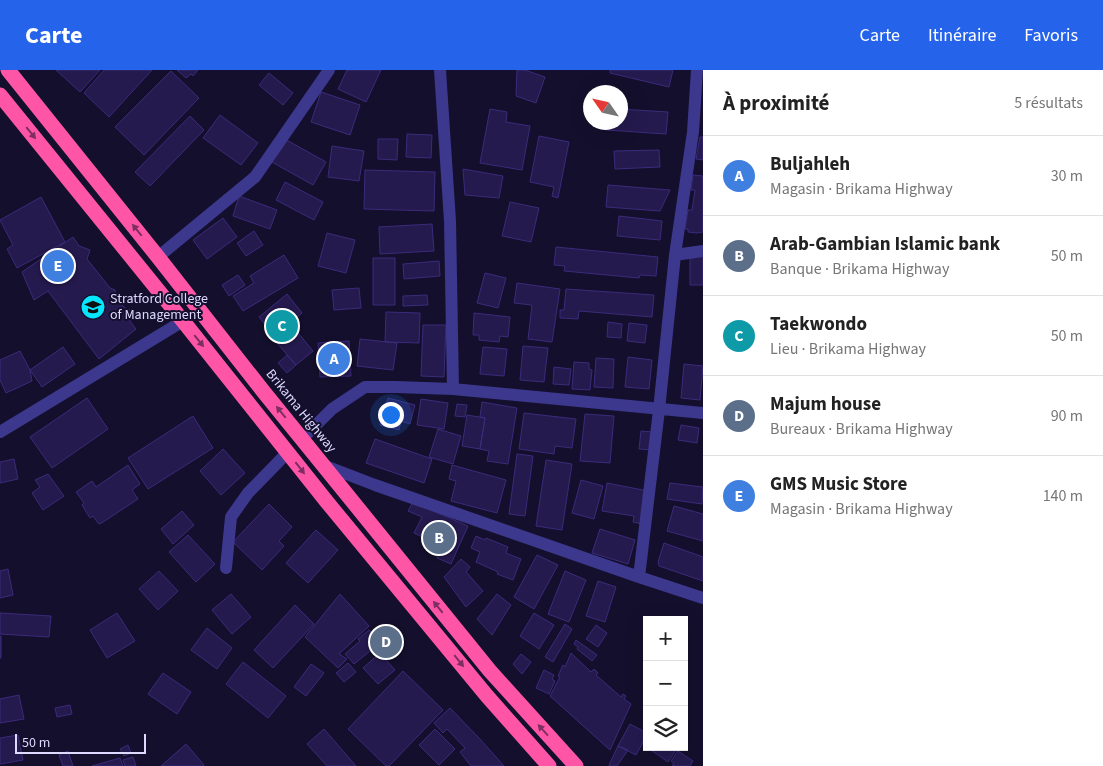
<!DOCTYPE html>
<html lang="fr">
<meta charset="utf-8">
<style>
:root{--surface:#fff;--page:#f6f6f6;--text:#222;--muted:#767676;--line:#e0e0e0;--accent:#2563eb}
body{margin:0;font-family:"Source Sans 3",sans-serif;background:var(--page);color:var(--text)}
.controls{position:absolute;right:15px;bottom:15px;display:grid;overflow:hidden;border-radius:0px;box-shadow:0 5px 20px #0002}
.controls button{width:45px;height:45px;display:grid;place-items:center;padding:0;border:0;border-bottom:1px solid var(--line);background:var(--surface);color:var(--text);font:25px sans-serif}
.compass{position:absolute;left:583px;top:15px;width:45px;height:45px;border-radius:50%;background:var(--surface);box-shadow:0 5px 20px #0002;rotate:304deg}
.scale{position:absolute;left:15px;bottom:12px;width:131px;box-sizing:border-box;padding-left:5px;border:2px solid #dedaff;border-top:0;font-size:14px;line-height:18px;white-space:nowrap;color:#dedaff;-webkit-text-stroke:4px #140f2c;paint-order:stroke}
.you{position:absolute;left:390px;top:344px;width:18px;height:18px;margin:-12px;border:4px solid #fff;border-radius:50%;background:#1a73e8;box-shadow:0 0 0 8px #1a73e833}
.badge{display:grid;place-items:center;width:32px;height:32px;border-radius:50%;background:var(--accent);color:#fff;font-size:16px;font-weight:700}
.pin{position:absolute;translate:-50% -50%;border:2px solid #fff;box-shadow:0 1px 5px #0006}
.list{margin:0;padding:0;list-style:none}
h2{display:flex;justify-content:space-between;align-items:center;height:65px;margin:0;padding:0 20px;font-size:21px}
h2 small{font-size:16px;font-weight:400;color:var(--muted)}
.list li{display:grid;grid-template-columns:32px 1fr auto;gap:15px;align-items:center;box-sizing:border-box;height:80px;padding:0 20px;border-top:1px solid var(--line)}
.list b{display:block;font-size:19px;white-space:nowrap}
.list p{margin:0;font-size:16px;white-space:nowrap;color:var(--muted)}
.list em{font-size:16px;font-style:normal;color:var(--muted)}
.icon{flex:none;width:28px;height:28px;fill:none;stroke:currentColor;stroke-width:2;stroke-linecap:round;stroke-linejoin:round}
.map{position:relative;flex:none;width:703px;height:696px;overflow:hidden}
header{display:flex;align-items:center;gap:30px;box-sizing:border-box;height:70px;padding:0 25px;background:var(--accent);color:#fff}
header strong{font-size:24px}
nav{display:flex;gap:28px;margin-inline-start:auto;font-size:18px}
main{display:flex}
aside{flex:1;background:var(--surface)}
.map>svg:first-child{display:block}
.building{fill:#251a4e;stroke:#3b2b7b}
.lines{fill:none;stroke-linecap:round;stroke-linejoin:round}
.minor{stroke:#3b388d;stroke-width:12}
.highway{stroke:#ff55a6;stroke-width:15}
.oneway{fill:#7e2e63}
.labels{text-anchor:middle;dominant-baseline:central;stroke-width:4;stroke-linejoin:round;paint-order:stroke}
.poi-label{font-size:14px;fill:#dedaff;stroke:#140f2c;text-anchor:start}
.street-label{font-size:14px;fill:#dedaff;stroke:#140f2c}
</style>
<header>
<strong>Carte</strong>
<nav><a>Carte</a><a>Itinéraire</a><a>Favoris</a></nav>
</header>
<main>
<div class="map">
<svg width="703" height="696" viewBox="0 0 703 696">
<rect width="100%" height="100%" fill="#140f2c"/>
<path class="building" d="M56 0H100L80 22Z
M104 0H152L109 47 84 23Z
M177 0H198L193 6 191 4 186 8Z
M347 0H381L366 32 338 19Z
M517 0H525L545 7 536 33 516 26Z
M610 0H673L669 17 610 3Z
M171 1 199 28 144 85 115 57Z
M269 3 293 23 283 35 259 15Z
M321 22 360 35 350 65 311 52Z
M490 39 507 42 506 52 530 56 522 100 480 93Z
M620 39 668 42 666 64 606 60 607 52H620Z
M220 45 258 73 241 95 203 68Z
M190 46 204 60 150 116 135 102Z
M407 64 432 65 431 88 406 87Z
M539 66 569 72 558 128 552 126 554 117 530 112Z
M700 67H703V90L696 89Z
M283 68 326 92 313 115 270 91Z
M378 69H398L397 90 378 89Z
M332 76 364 81 359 111 328 107Z
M659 80 660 97 615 99 614 81Z
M463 99 503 106 499 128 465 125Z
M365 100 435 102 434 141 364 139Z
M693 105 703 106V162L697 163 688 162V159H685L688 140H692L695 120H691Z
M285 112 323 132 314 150 276 130Z
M608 115 670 120 660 141 606 137Z
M239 126 277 140 270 159 233 146Z
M41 127 65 172 17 198 7 179 13 175 0 150Z
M510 132 539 138 531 172 502 166Z
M619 146 662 151 660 170 617 166Z
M223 148 237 167 207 189 193 170Z
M432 154 434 181 380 184 379 157Z
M254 161 263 175 246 186 237 173Z
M327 163 355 170 346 203 318 196Z
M73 167 79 176 90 180 87 189 110 218 115 220 116 230 125 238 133 241 130 251 136 259 99 289 48 221 34 230 22 202Z
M556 177 658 187 656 206 640 205 639 208 564 201 565 196 554 195Z
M284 185 298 208 243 241 233 226 254 213 250 206Z
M690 186H703V215H690Z
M373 188H395V235H373Z
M439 191 440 206 404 209 403 194Z
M485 203 506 208 498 238 477 233Z
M238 205 245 215 229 226 222 215Z
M517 213 560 219 552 272 528 269 532 235 514 233Z
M359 218 361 238 334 240 332 220Z
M566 219 654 225 652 247 579 241 578 249 560 248V240H564Z
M287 224 302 243 274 266 259 247Z
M427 225 428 235 403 236V226Z
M386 242 420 243 419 273 385 272Z
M474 243 510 247 508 267 500 266 499 272 479 270V265H473Z
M608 252 622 254 621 268 607 267Z
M629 253 647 255 645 273 627 271Z
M423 255H446L444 307 421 306Z
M294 258 313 281 296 295 277 273Z
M360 269 397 273 393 300 357 296Z
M349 271 351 306 320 307 318 273Z
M523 276 548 278 544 312 520 310Z
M63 277 75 294 42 317 30 300Z
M483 277 507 279 504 306 480 304Z
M20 281 30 300 32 311 6 323 0 310V290Z
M287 285 296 295 287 303 278 293Z
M628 287 652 290 649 319 625 317Z
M596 288 614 289 613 318 594 317Z
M574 292 589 293V299L592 300 590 320 572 319Z
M684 294 703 296 700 330 681 328Z
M554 297 571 299 569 315 553 314Z
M87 328 108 359 52 398 30 367Z
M388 328 415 335 410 354 401 351 399 360 380 355Z
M421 329 448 333 444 359 417 355Z
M482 332 517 338 508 394 487 391 489 381 480 379 485 348 480 347Z
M457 334 467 335 465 347 455 346Z
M524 343 576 349 572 378 555 376 554 384 519 379Z
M585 344 614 346 610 393 580 391Z
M467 345 485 348 480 379 462 376Z
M193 346 213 378 148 419 128 388Z
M681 355 699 358 697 373 678 370Z
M438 359 461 366 453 394 429 387Z
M641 361 653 362 651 380 639 379Z
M375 369 432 389 424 413 366 393Z
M223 379 245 403 221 425 200 401Z
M517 384 533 386 525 446 509 444Z
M14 389 18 409 0 413V392Z
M546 390 572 394 562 460 536 456Z
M128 395 140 414 132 420 138 429 100 454 98 453 93 446 90 448 82 435 84 433 76 422 92 411 96 417Z
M452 395 506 410 497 443 451 431 456 411 449 409Z
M48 404 64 426 43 440 32 423 40 417 35 410Z
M581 410 603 416 594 449 572 443Z
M607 413 648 421 642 454 633 452 634 446 602 441Z
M670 413 703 417 702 434 667 429Z
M413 432 468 456 451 494 437 488 442 476 414 463 422 447 408 441Z
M269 434 292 457 279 471 284 476 262 500 233 472Z
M674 436 703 444V471L667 461Z
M182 441 194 455 173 474 161 459Z
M600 459 635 470 628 494 592 483Z
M316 460 338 480 308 513 286 493Z
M188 465 215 494 196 512 169 482Z
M476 466 485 470 486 468 508 477 506 483 521 489 513 510 497 504 498 502 476 492 480 482 471 478Z
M664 473 703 487V511L659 496 658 492Z
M537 485 558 495 534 539 514 527Z
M461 489 470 497 466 502 483 521 466 537 444 507Z
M8 499 13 525 0 528V501Z
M159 501 178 521 158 540 139 519Z
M565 501 586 510 569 552 548 544Z
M598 511 616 517 605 552 586 546Z
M231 524 251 547 232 564 212 540Z
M340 524 369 556 339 584 347 589 338 598 305 567Z
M497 524 511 535 492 565 477 549Z
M295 535 314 554 273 598 254 580Z
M0 543 51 546 49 567 0 564Z
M117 543 135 571 107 588 90 560Z
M534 543 554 555 539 579 520 566Z
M565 554 572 559 553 592 545 587Z
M596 555 607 563 598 577 586 569Z
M207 558 232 578 217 599 191 580Z
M369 560 380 573 354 594 345 584 360 571 358 569Z
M0 566H1V588H0Z
M576 570 597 585 592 591 577 579 578 577 574 574Z
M380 583 395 600 378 614 363 598Z
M571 583 591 602 594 599 598 603 596 605 621 627 623 624 626 626 624 629 631 634 610 680 550 626 560 607 558 606 563 595 565 597Z
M521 584 531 592 522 604 513 594Z
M243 592 286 626 268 648 226 614Z
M348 593 356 602 344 612 336 603Z
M311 594 324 603 306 626 294 617Z
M544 600 554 605 552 609 555 611 549 624 536 618Z
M403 601 443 640 389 696H386L348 659Z
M163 603 191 622 177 644 148 624Z
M19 625 24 649 0 653V629Z
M70 635 72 644 57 647 55 638Z
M450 638 479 668 504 696H471L460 682 465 678 447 659 443 663 434 653Z
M630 654 647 663V665L636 685 618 676Z
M324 659 356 696H327L307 674Z
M435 659 455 679 439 695 419 675Z
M18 665 23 690 0 694V668Z
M186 674 204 695 203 696H161Z
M128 675 131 683 124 686 120 679Z
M618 676 628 680 617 696H610L609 695Z
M649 677H678L668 692 648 678Z
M68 681 73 696H63L59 685Z
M678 681 693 691 690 696H672L674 693 671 691Z
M133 687 136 696H125L123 690Z
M120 688 123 696H92Z"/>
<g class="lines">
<path class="minor" d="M440 0 450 151 453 319
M675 185 703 181
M158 187 255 107 329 0
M0 362 183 251
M302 369 332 339 365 317H396L453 319 703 343
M323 395 375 415 639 507 703 528
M226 498 231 447 248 423 288 382
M639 507 659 340 675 185 693 62 697 0"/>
<path class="highway" d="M8 0 158 187 263 321 490 601 576 696
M0 25 183 251 327 432 487 626 549 696"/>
</g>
<defs><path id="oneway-solid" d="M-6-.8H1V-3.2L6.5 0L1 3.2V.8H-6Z" transform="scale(1.25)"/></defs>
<g class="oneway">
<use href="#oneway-solid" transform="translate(31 63) rotate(51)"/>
<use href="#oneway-solid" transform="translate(137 160) rotate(-129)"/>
<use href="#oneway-solid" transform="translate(199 271) rotate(51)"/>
<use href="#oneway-solid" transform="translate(281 342) rotate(-129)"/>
<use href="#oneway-solid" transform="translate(300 398) rotate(52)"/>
<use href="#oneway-solid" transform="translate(438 537) rotate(-129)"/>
<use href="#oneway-solid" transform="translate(459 591) rotate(51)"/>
<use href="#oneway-solid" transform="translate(543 660) rotate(-132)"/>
</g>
<defs>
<symbol id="university-disc" viewBox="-11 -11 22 22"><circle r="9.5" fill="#06e6ff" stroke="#140f2c"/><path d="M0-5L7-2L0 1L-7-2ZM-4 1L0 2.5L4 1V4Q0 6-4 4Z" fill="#111"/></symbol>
</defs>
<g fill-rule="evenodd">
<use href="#university-disc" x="79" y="223" width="28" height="28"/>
</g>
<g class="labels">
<g class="poi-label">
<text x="110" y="229">Stratford College<tspan x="110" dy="16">of Management</tspan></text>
</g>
<g class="street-label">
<text transform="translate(301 341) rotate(51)">Brikama Highway</text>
</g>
</g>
</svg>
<div class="controls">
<button>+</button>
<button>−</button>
<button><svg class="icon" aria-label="layers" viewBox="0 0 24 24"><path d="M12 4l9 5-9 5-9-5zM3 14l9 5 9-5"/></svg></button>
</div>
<svg class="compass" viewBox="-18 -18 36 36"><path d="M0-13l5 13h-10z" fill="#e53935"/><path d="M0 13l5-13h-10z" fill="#767676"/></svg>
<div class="scale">50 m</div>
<div class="you"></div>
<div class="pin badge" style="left:334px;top:289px;background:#3f7fe0">A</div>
<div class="pin badge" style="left:439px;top:468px;background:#5c6f8a">B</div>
<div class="pin badge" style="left:282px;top:256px;background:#0f9aa8">C</div>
<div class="pin badge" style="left:386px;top:572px;background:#5c6f8a">D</div>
<div class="pin badge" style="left:58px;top:196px;background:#3f7fe0">E</div>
</div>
<aside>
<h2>À proximité<small>5 résultats</small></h2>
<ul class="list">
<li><span class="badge" style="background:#3f7fe0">A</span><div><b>Buljahleh</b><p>Magasin · Brikama Highway</p></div><em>30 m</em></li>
<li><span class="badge" style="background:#5c6f8a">B</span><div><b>Arab-Gambian Islamic bank</b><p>Banque · Brikama Highway</p></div><em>50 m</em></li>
<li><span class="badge" style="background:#0f9aa8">C</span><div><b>Taekwondo</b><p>Lieu · Brikama Highway</p></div><em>50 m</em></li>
<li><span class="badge" style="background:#5c6f8a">D</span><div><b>Majum house</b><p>Bureaux · Brikama Highway</p></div><em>90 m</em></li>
<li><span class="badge" style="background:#3f7fe0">E</span><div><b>GMS Music Store</b><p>Magasin · Brikama Highway</p></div><em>140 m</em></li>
</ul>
</aside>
</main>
